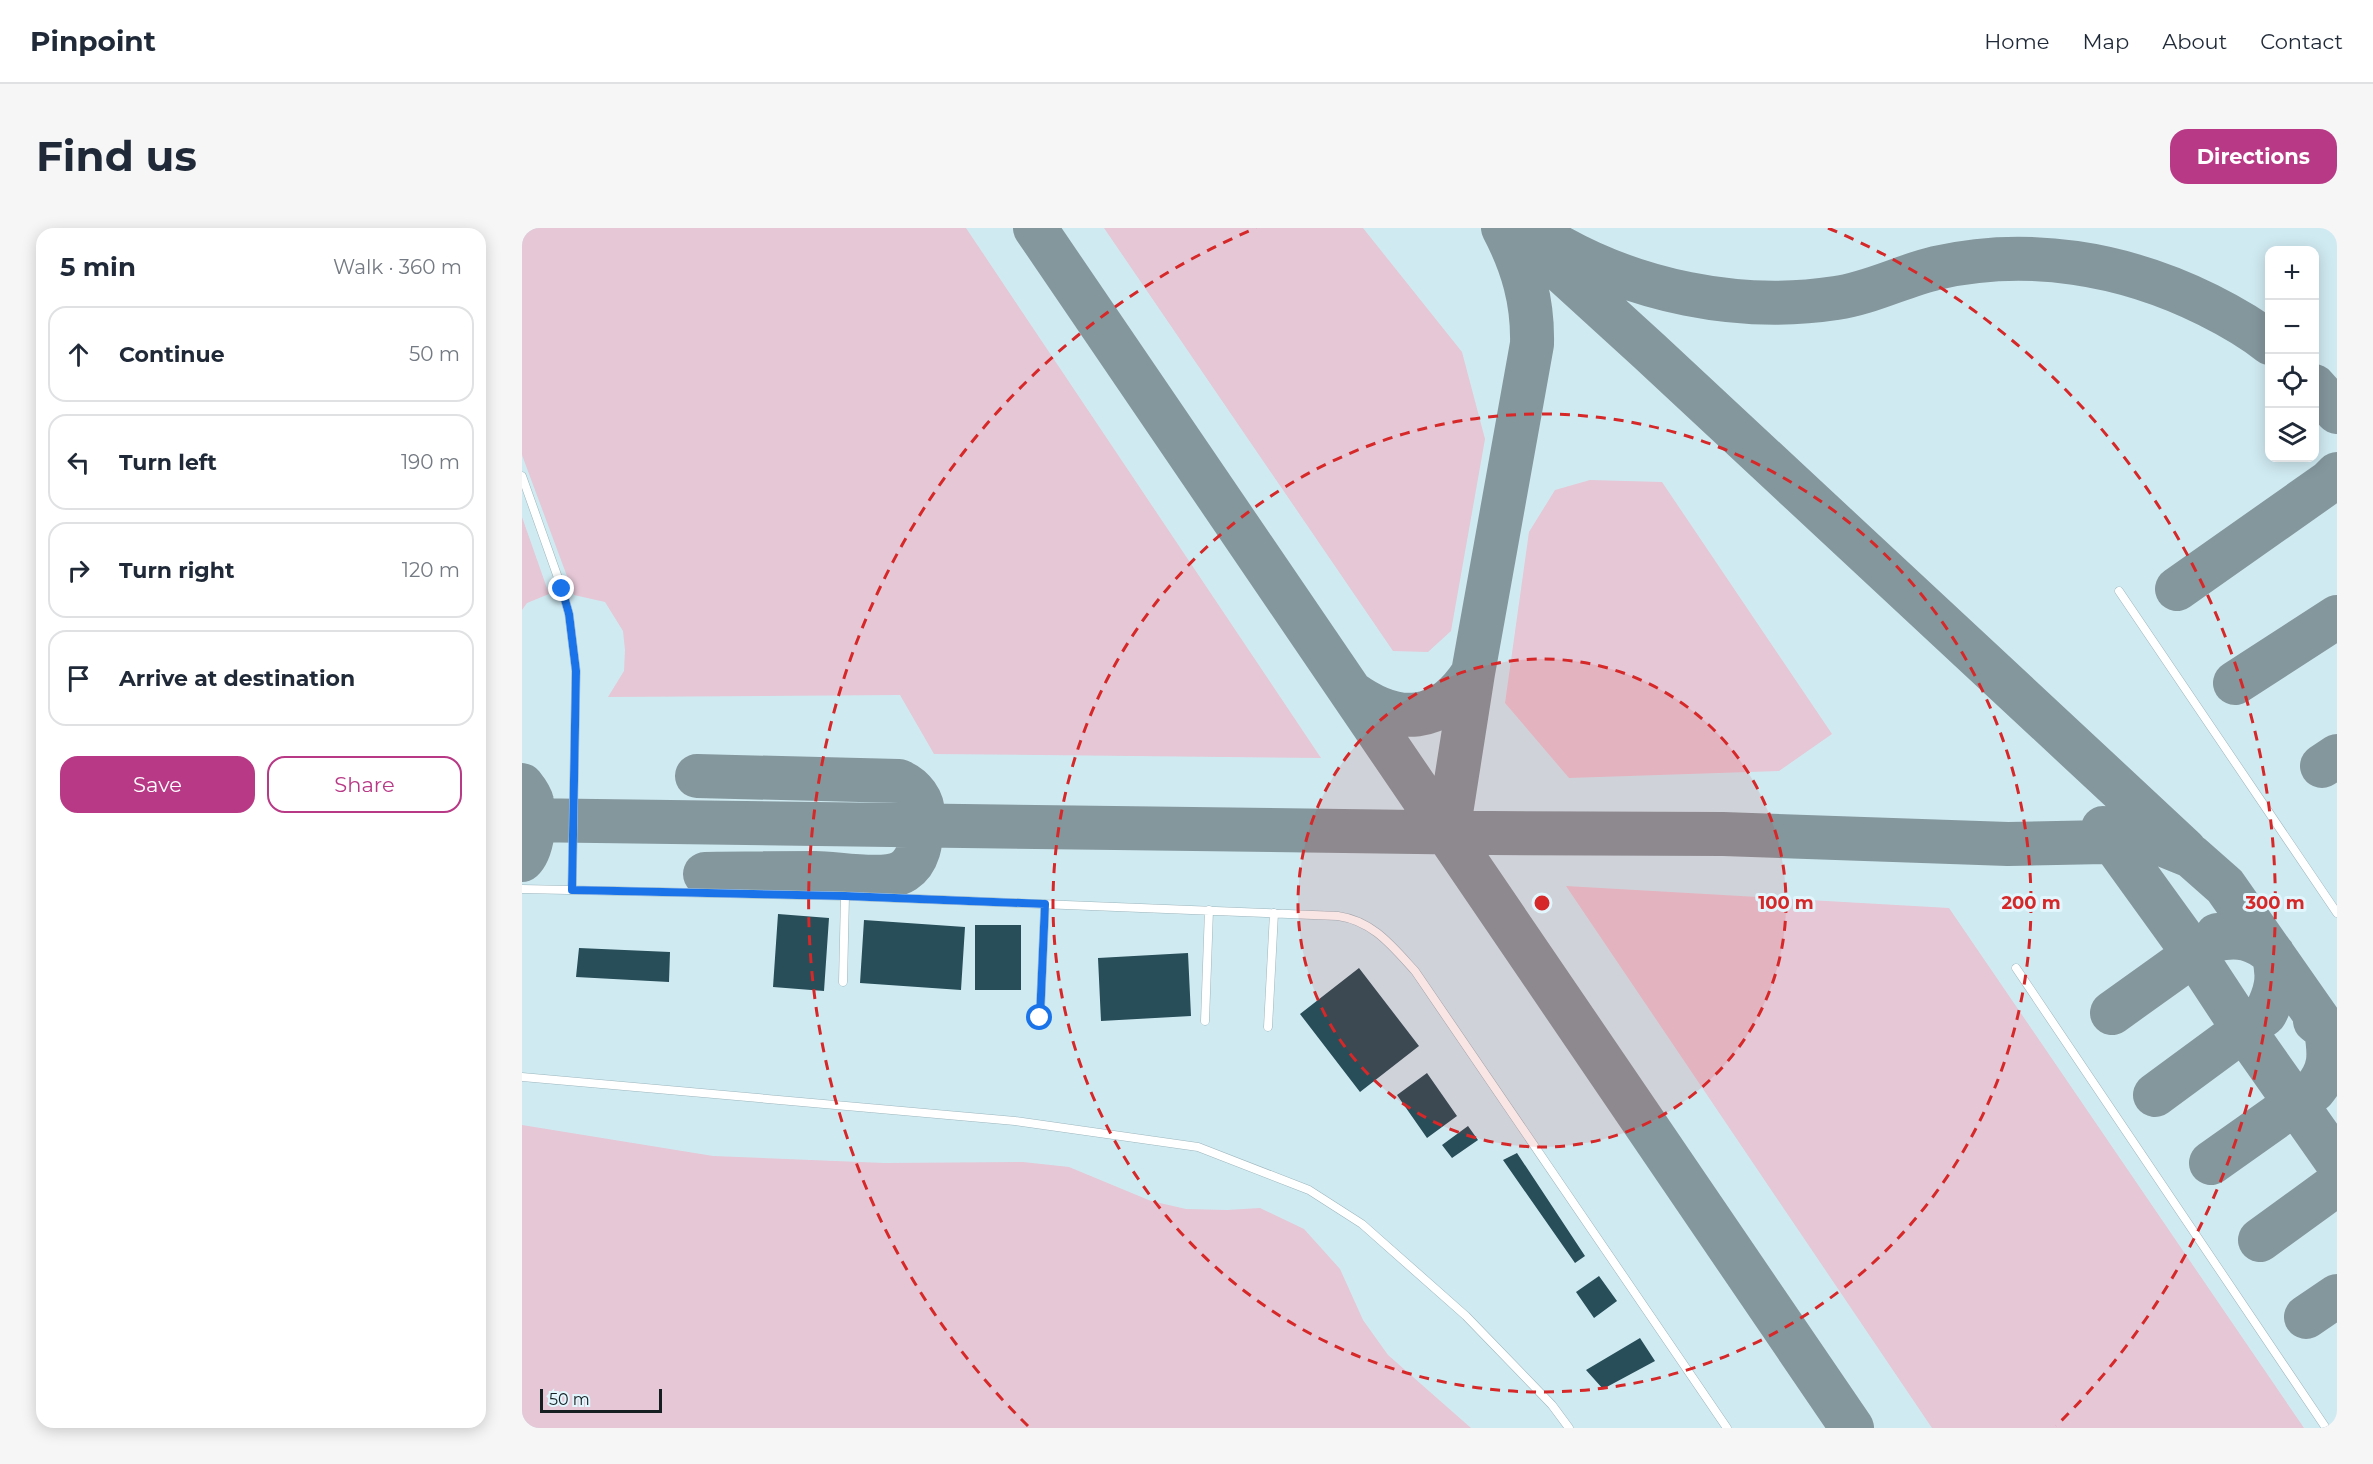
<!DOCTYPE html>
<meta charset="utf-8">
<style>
:root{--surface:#fff;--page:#f6f6f7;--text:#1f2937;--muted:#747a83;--line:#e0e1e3;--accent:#b83986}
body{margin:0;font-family:Montserrat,sans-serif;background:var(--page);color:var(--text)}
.controls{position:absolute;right:18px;top:18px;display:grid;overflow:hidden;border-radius:12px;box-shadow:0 3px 15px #0003}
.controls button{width:54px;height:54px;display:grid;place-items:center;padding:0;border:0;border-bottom:2px solid var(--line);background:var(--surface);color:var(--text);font:30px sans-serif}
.scale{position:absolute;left:18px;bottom:15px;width:122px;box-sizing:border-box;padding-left:6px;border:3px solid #151f22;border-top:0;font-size:16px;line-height:21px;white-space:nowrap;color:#151f22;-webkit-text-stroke:4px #e1f6fd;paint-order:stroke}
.stop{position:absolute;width:18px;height:18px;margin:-14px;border:4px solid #1a73e8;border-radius:50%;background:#fff}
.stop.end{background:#1a73e8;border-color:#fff;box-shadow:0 2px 6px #0008}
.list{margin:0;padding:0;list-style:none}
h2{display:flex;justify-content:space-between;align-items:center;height:78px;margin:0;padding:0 24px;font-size:26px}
h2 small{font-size:20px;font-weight:400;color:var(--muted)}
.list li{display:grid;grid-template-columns:39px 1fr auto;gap:18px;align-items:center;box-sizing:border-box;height:96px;margin:0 12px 12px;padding:0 12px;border:2px solid var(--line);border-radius:18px}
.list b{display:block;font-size:22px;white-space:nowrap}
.list em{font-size:20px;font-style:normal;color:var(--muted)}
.actions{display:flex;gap:12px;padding:18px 24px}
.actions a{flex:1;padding:14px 0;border:2px solid var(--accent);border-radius:18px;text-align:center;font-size:21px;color:var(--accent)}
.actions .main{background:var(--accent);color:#fff}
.icon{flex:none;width:33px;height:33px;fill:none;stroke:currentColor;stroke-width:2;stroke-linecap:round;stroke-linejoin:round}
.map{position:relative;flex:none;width:1815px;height:1200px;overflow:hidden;border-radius:18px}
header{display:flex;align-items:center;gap:36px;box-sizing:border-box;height:84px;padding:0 30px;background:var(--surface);border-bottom:2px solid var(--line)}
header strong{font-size:28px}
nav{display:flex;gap:33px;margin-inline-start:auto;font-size:21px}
.intro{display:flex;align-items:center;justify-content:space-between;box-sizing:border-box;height:144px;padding:0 36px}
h1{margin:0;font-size:42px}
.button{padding:15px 27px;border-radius:18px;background:var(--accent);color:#fff;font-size:21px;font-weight:700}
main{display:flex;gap:36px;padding:0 36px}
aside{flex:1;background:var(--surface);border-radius:18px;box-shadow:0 3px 15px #0003}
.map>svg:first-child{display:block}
.green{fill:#e5c7d5}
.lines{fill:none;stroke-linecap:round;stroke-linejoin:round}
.taxiway{stroke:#84979d;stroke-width:44}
.building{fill:#274e59}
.lane-casing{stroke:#9cb6bd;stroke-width:9}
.lane{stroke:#fff;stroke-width:8}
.route{stroke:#1a73e8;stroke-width:8}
.ring{fill:none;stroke:#d62828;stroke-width:3;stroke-dasharray:10 8}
.centre{fill:#d62828;stroke:#e1f6fd;stroke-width:3}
.ring-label{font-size:18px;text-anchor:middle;font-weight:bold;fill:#d62828;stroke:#e1f6fd;stroke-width:6;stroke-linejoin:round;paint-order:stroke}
</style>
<header>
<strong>Pinpoint</strong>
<nav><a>Home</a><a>Map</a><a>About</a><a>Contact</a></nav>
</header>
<div class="intro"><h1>Find us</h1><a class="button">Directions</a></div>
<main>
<aside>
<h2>5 min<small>Walk · 360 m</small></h2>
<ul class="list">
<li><svg class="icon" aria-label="ahead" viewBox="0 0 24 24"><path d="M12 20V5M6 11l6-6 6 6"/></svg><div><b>Continue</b></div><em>50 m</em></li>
<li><svg class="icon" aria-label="left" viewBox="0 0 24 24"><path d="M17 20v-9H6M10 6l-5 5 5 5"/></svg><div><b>Turn left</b></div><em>190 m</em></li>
<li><svg class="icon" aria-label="right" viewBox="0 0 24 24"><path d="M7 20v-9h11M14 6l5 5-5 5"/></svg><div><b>Turn right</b></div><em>120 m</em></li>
<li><svg class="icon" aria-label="arrive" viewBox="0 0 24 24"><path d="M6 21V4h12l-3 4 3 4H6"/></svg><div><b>Arrive at destination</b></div></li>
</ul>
<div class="actions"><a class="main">Save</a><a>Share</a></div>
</aside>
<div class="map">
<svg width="1815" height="1200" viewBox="0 0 1815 1200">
<rect width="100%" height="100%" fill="#d0eaf2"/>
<path class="green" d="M0 0H444L799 530 412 526 378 467 86 469 102 443 103 422 101 403 83 374 52 367 0 227Z
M582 0H841L940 124 963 211 929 403 906 424 871 423Z
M1068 252 1140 254 1310 506 1257 543 1047 550 983 475 1007 304 1033 262Z
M0 289 27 366 5 375 0 382Z
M1044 658 1427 680 1782 1200H1410Z
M0 897 191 928 362 935 501 934 547 939 629 973 664 981 705 982 738 980 782 1001 818 1041 841 1092 866 1127 949 1200H0Z"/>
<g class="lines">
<path class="taxiway" d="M513 0 1330 1200
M992 0 1127 123 1663 622
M1027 13C1111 63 1217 85 1314 70 1349 65 1380 48 1414 40 1506 19 1602 35 1686 77 1708 88 1728 99 1748 115
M1792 158 1815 184
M1655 361 1807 254 1815 246
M1713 455 1815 389
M829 464C876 498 918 496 951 445
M1800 538 1815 528
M175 548 377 553C391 559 402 572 401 589 399 607 400 631 382 643 363 655 316 645 294 645 257 645 220 645 183 646
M0 557C4 562 9 569 10 574 14 589 11 622 0 632
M0 592 968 605 1201 606 1486 616 1632 613 1669 628 1703 658 1815 818
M1581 600 1672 726 1722 802 1815 934
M926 604 951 445 1010 116C1011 74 1001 38 981 0
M1590 785 1692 712 1695 707
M1633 867 1743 786C1754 765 1758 749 1751 726 1733 710 1716 706 1692 712
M1689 935 1792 862C1809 842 1808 827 1804 802L1793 793
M1738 1012 1815 956
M1784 1089 1815 1068"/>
</g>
<path class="building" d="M256 686 307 690 302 763 251 759Z
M342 692 443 699 439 762 338 755Z
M453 697H499V762H453Z
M57 720 148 724 147 754 54 749Z
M666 725 669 788 579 793 576 730Z
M837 740 897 818 838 864 778 786Z
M905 845 935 888 905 910 875 867Z
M946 898 956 912 930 930 920 917Z
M995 925 1063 1028 1053 1035 981 932Z
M1077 1048 1095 1073 1072 1090 1054 1064Z
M1118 1110 1133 1133 1081 1161 1064 1142Z"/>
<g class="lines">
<defs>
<path id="lane" d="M0 248 40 361 47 386 54 443 50 662
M1597 363 1815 685
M0 661 323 668 816 688C851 693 870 718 893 743L1205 1200
M1494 740 1804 1200
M321 754 323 668
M518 790 523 676
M683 793 687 682
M746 799 752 685
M0 849 493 893 676 919 787 962 840 996 944 1088 1030 1177 1047 1200"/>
</defs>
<use href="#lane" class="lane-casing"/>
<use href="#lane" class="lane"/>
</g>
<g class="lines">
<path class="route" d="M40 361 47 386 54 443 50 662 323 668 523 676 518 790"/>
</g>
<circle cx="1020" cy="675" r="244" fill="#d62828" fill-opacity=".12"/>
<g class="ring">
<circle cx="1020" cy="675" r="244"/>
<circle cx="1020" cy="675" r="489"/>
<path d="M506 1198A733 733 0 0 1 734 0M1306 0A733 733 0 0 1 1534 1198"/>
</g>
<circle cx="1020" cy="675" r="9" class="centre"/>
<g class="ring-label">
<text x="1264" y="681">100 m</text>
<text x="1509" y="681">200 m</text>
<text x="1753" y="681">300 m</text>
</g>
</svg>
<div class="controls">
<button>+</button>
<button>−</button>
<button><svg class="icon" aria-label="locate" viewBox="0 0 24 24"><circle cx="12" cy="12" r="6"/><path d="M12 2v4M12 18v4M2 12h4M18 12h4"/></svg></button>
<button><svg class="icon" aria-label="layers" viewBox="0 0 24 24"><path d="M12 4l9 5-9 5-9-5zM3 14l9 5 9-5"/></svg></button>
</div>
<div class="scale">50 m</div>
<div class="stop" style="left:518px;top:790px"></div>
<div class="stop end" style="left:40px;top:361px"></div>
</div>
</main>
